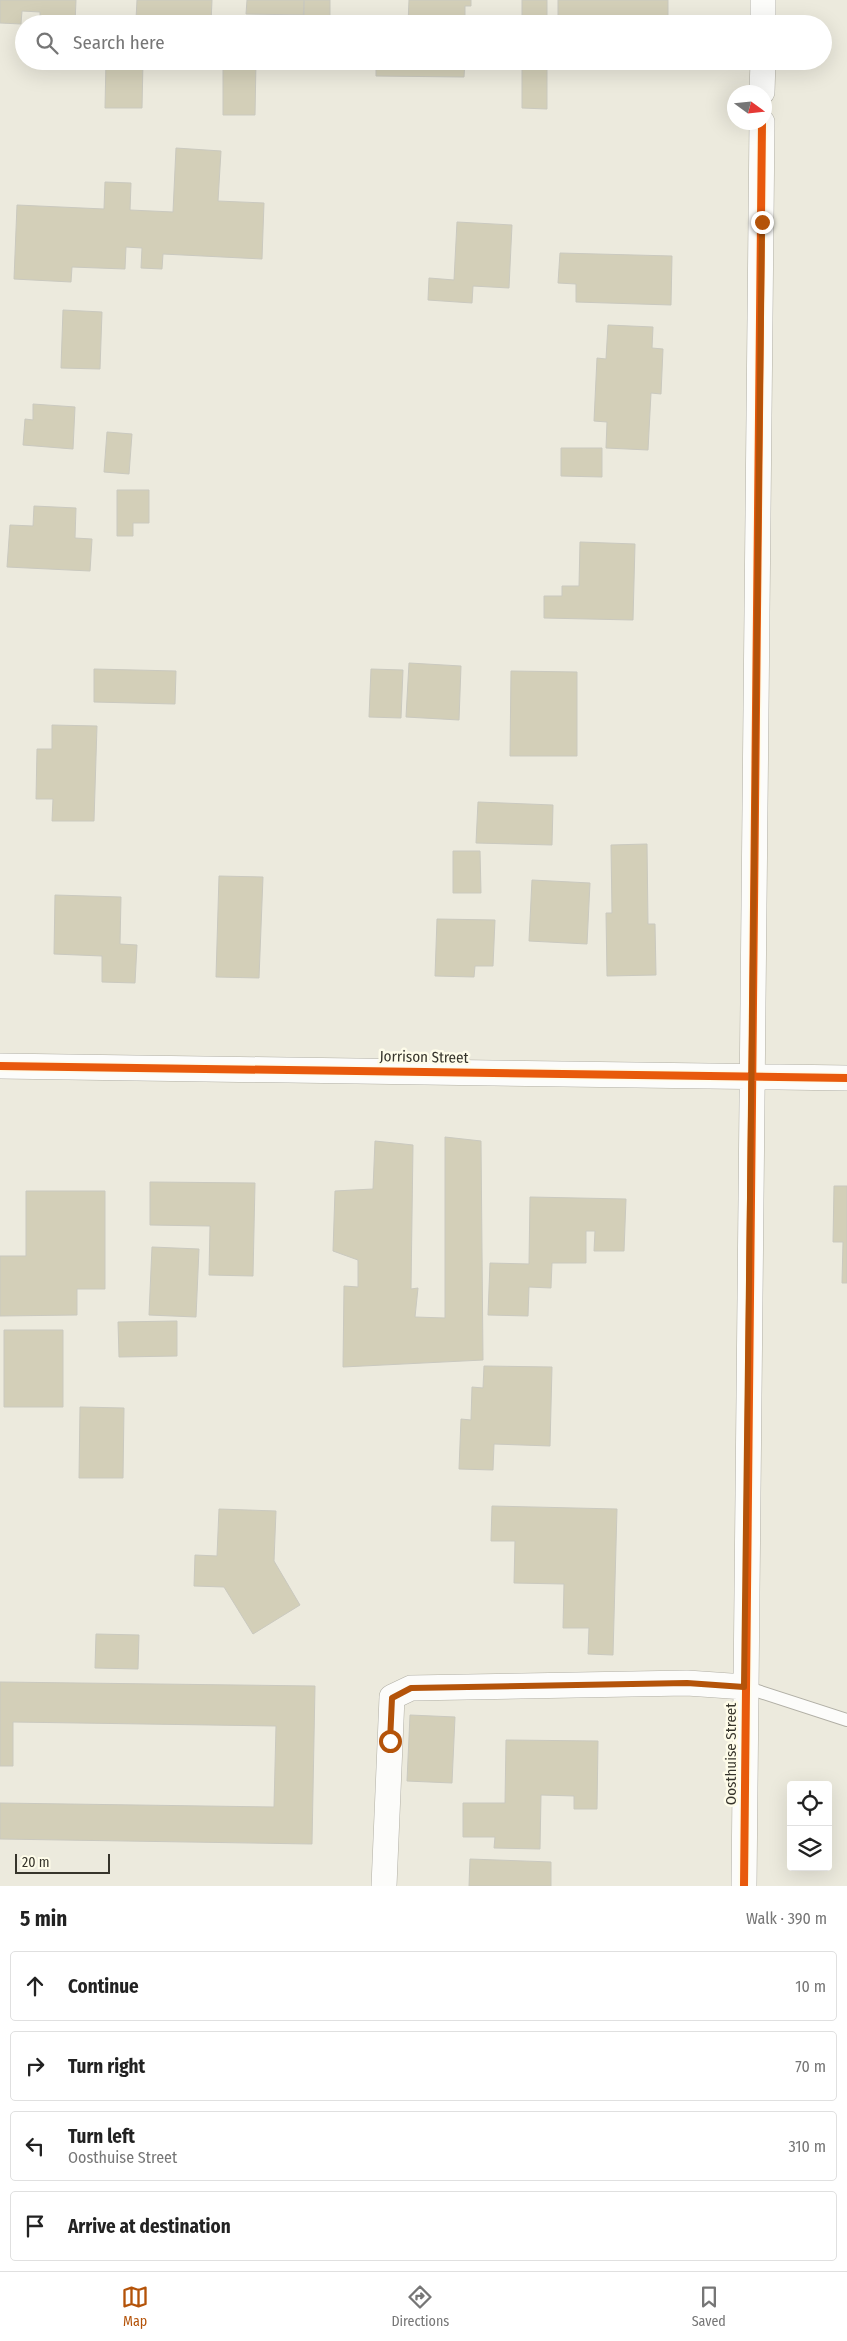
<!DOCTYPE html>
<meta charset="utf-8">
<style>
:root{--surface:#fff;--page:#f6f6f6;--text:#222;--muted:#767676;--line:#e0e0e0;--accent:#b45309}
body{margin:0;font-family:"Fira Sans Condensed",sans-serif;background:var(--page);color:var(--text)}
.controls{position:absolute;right:15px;bottom:15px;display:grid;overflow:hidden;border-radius:5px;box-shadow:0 5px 20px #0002}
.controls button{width:45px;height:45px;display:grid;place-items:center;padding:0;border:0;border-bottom:1px solid var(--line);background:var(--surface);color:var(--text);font:25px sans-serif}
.compass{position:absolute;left:727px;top:85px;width:45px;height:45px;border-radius:50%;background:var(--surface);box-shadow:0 5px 20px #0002;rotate:105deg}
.scale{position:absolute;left:15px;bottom:12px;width:95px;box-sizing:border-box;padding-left:5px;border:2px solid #36342b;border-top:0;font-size:14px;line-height:18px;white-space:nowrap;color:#36342b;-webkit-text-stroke:4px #fefce9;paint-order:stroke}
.stop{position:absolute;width:15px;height:15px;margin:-11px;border:4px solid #b45309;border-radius:50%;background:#fff}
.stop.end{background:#b45309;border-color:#fff;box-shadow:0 1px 5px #0008}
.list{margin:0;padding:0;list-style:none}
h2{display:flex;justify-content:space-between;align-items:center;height:65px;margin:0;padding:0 20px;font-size:21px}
h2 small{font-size:16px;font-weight:400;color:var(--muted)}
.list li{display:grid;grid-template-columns:32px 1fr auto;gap:15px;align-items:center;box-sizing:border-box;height:70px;margin:0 10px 10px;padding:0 10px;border:1px solid var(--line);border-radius:5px}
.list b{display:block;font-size:19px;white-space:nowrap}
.list p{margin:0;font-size:16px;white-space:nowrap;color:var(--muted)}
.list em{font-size:16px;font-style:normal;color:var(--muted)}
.icon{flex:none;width:28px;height:28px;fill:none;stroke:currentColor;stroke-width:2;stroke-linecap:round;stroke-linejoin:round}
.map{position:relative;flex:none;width:847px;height:1886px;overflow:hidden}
.search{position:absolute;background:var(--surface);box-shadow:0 5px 20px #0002;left:15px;right:15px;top:15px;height:55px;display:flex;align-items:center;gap:12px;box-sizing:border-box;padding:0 18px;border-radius:28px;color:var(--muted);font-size:19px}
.sheet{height:385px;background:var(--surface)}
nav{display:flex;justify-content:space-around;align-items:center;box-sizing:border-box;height:70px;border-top:1px solid var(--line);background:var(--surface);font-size:14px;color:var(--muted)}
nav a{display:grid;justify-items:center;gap:2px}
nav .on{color:var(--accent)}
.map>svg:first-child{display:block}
.building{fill:#d3cfb8;stroke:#cac9bf}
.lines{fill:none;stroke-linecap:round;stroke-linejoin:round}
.service-casing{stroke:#b1afa5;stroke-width:14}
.minor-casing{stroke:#b1afa5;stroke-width:26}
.service{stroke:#fcfcfa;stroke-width:12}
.minor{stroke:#fcfcfa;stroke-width:25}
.cycleway-casing{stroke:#fefce9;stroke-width:11}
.cycleway{stroke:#e8590c;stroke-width:8}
.route{stroke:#b45309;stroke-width:6}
.labels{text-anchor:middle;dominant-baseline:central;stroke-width:5;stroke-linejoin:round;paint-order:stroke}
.street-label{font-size:15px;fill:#36342b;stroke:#fefce9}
</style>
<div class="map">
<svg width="847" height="1886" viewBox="0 0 847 1886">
<rect width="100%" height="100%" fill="#eceadd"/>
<path class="building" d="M0 0H76L75 24H40V12L22 11 21 24 0 23Z
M137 0H212L211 24H162V20L136 19Z
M247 0H304V15L246 14Z
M304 0H330V24H303Z
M409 0H471V6H465V24H408Z
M522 0H547V24H522Z
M558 0H668V24H558Z
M106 61H143L142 108H105Z
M223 61H256L255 115H223Z
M376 61H465L464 77 376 76Z
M522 61H547V109L522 108Z
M176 148 221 151 218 201 264 203 262 259 163 254 162 269 141 268 142 248 126 247 125 269 72 267 71 282 14 279 17 205 104 209 105 182 131 183 130 210 173 212Z
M457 222 512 225 509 288 473 286 472 303 428 300 429 278 454 280Z
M560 253 672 256 671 305 576 302V284L558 283Z
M63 310 102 312 100 369 61 368Z
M608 325 653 327 652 348 663 349 661 394 651 393 648 450 606 448 607 422 594 421 597 358 606 359Z
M33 404 75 407 73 449 23 445 25 419 33 420Z
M107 432 132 434 129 474 104 472Z
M561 448H602V477L561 476Z
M117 490H149V523H133V536H117Z
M34 506 76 508 75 538 92 539 90 571 7 567 10 525 33 526Z
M580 542 635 544 633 620 544 618V596H562V586H579Z
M409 663 461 666 459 720 406 717Z
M94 669 176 671 175 704 94 702Z
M371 669 403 670 401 718 369 717Z
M511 671 577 672V756H510Z
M52 725 97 726 94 821H52L53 799H36L37 749H52Z
M478 802 553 805 552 845 476 843Z
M647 844 648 924H655L656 975 607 976 606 913H612L611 845Z
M453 851H480L481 893H453Z
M219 876 263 877 259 978 216 977Z
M532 880 590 883 587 944 529 941Z
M55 895 121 897 120 944 137 945 135 983 102 982V956L54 954Z
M437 919 495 920 493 966H475L474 977 435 976Z
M445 1137 481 1141 483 1360 343 1367 344 1286 358 1287V1260L333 1251 335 1191 373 1189 375 1141 413 1145 411 1289 418 1288 415 1317 445 1318Z
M150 1182 255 1183 253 1276 209 1275 210 1226 150 1225Z
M834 1186H847V1283H842L843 1242H833Z
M26 1191H105V1289H77V1315L0 1316V1256H26Z
M530 1197 626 1199 624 1251H594L595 1231H586V1263H552L551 1288 529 1287 528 1316 488 1315 490 1263 529 1264Z
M152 1247 199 1249 196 1317 149 1315Z
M177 1321V1356L119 1357 118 1322Z
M4 1330H63V1407H4Z
M484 1366 552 1367 550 1446 494 1444 493 1470 459 1469 461 1419 471 1420 472 1387 483 1388Z
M80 1407 124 1408 123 1478H79Z
M492 1506 617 1509 613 1655 588 1654 589 1628H563L564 1584 514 1583 515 1541H491Z
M219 1509 276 1511 274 1561 300 1605 253 1634 224 1587 194 1586 195 1555 217 1556Z
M96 1634 139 1635 138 1669 95 1668Z
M0 1682 315 1686 312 1844 0 1839V1803L274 1807 276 1726 13 1722V1766H0Z
M410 1715 455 1717 452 1783 407 1781Z
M506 1740 598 1741 597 1809H574V1796L541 1795 540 1849 494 1848 495 1837H463V1803H505Z
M470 1859 551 1862V1886H469Z"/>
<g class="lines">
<defs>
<path id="service" d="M745 1687 847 1720"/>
<path id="minor" d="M763 24V0
M762 92 763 61
M0 1066 847 1078
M384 1886 392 1697 411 1688 687 1683 745 1687
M744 1886 762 122"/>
</defs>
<use href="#service" class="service-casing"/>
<use href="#minor" class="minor-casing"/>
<use href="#service" class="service"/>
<use href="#minor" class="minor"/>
<defs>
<path id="cycleway" d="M0 1066 847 1078
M744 1886 762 122"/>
</defs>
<use href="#cycleway" class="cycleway-casing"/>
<use href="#cycleway" class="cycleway"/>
</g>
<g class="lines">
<path class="route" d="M390 1741 392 1698 411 1688 687 1683 744 1687 762 222"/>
</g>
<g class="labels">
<g class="street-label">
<text transform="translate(424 1057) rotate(1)">Jorrison Street</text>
<text transform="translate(731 1754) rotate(-90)">Oosthuise Street</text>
</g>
</g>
</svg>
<div class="controls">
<button><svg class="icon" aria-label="locate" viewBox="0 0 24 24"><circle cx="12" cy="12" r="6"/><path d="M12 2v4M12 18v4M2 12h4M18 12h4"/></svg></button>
<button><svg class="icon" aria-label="layers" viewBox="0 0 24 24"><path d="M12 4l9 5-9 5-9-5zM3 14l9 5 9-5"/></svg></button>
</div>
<svg class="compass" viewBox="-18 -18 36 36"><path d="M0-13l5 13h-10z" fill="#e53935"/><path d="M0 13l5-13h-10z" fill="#767676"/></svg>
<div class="scale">20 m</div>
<div class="stop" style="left:390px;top:1741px"></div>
<div class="stop end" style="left:762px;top:222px"></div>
<div class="search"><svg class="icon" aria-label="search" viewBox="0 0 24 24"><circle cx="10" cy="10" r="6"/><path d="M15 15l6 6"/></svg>Search here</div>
</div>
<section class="sheet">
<h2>5 min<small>Walk · 390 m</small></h2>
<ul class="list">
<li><svg class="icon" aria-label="ahead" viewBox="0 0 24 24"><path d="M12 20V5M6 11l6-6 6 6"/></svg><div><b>Continue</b></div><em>10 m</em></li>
<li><svg class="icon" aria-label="right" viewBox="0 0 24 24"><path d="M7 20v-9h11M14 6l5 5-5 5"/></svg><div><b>Turn right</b></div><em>70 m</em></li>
<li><svg class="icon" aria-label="left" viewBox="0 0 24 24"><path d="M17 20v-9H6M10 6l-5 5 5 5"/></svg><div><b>Turn left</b><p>Oosthuise Street</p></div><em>310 m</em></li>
<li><svg class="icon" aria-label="arrive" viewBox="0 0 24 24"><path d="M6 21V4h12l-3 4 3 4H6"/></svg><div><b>Arrive at destination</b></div></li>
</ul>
</section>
<nav>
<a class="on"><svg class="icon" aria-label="map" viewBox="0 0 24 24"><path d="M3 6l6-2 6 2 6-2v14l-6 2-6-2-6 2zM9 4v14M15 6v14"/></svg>Map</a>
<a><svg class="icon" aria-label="directions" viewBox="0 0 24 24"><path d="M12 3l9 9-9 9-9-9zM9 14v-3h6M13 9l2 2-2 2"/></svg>Directions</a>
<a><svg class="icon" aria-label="saved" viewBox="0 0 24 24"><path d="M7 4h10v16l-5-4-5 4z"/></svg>Saved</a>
</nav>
